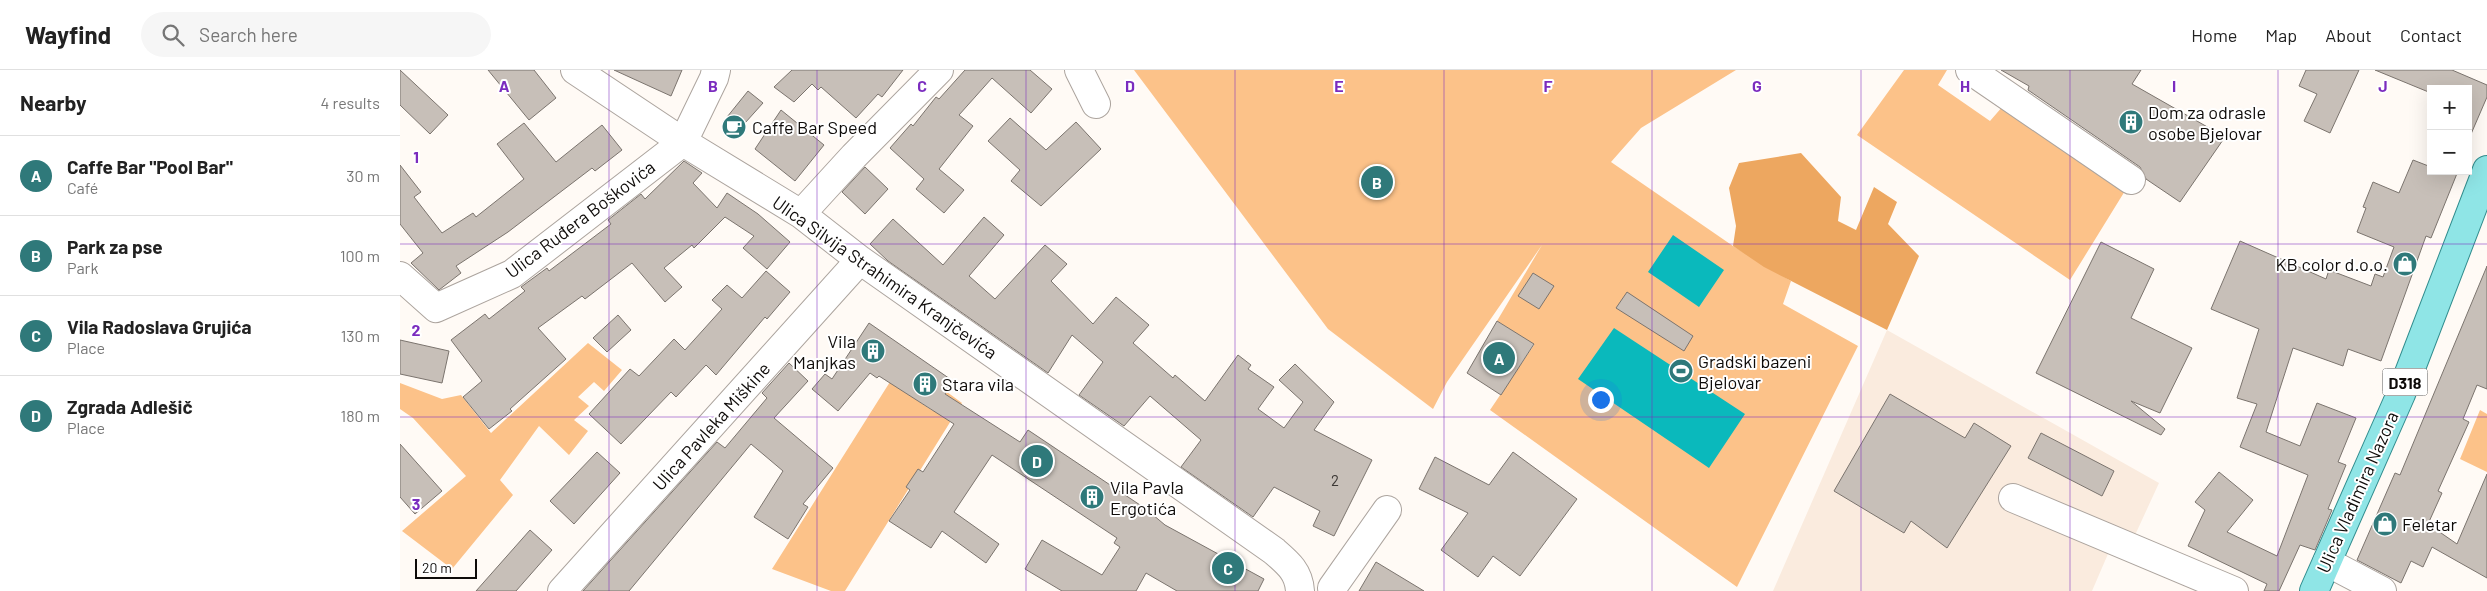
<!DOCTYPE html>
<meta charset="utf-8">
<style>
:root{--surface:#fff;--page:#f6f6f6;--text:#222;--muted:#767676;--line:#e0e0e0;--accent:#2f797a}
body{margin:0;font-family:Barlow,sans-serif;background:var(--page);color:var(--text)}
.controls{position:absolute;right:15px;top:15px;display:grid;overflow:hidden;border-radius:0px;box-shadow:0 5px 20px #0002}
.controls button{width:45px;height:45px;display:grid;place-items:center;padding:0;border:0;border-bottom:1px solid var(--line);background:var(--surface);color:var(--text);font:25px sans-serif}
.scale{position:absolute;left:15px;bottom:12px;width:62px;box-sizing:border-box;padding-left:5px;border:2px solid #0e0b09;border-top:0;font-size:14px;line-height:18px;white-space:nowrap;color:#0e0b09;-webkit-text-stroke:4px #fff;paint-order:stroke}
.you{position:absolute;left:1200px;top:329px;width:18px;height:18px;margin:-12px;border:4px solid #fff;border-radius:50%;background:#1a73e8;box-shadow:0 0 0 8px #1a73e833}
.badge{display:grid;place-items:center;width:32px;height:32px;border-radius:50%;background:var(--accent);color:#fff;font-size:16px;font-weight:700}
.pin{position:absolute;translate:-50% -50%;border:2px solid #fff;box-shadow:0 1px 5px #0006}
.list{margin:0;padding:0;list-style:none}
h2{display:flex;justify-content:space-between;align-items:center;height:65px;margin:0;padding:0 20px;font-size:21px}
h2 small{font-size:16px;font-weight:400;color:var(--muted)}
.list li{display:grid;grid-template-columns:32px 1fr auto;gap:15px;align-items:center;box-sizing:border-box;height:80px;padding:0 20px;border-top:1px solid var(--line)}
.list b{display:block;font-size:19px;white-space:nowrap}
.list p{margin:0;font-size:16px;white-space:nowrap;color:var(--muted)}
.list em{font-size:16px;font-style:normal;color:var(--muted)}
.icon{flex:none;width:28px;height:28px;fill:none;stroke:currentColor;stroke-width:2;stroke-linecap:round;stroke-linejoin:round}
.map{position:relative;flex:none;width:2087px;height:521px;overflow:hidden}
header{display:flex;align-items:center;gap:30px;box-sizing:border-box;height:70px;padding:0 25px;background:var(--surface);border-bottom:1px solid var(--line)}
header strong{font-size:24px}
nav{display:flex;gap:28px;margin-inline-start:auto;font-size:18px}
.search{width:350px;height:45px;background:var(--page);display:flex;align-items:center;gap:12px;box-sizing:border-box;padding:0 18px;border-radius:28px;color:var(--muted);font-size:19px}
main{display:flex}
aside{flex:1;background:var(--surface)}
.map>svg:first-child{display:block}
.built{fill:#faebde}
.green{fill:#fcc289}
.forest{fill:#eda760}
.water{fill:#0ab9bc}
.building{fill:#c7bfb8;stroke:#7b746e}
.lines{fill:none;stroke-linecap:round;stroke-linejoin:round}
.minor-casing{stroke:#aca49e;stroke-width:30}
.major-casing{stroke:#318d8e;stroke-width:30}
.minor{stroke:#fff;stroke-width:28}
.major{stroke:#8fe5e6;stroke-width:28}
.grid{fill:none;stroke:#7b2cbf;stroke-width:1;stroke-opacity:0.55}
.labels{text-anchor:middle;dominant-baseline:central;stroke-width:4;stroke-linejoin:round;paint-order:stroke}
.number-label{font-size:15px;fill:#3c3835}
.shield{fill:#fff;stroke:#565453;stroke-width:1}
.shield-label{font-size:16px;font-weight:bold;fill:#0e0b09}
.poi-label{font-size:18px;fill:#0e0b09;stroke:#fff;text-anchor:start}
.street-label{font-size:18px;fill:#0e0b09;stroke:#fff}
.grid-label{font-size:16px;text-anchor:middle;font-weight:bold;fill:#7b2cbf;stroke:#fff;stroke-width:4;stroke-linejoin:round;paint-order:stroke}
</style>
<header>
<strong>Wayfind</strong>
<div class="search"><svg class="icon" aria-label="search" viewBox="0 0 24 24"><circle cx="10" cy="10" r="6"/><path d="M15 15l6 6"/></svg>Search here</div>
<nav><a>Home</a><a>Map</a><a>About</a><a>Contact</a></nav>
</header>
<main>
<aside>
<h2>Nearby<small>4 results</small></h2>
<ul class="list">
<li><span class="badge">A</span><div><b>Caffe Bar &quot;Pool Bar&quot;</b><p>Café</p></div><em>30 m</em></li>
<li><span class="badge">B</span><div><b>Park za pse</b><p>Park</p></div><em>100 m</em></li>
<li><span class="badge">C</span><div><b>Vila Radoslava Grujića</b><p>Place</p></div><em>130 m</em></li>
<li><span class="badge">D</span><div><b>Zgrada Adlešič</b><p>Place</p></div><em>180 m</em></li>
</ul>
</aside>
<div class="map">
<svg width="2087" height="521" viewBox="0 0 2087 521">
<rect width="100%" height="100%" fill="#fffaf5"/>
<path class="built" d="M1487 260 1759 413 1730 476 1714 470 1692 521H1373Z"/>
<path class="green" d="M734 0H1336L1241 58 1211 92 1333 176 1391 211 1383 234 1458 276 1337 517 1090 340 1134 275 1097 251 1142 175 1047 312 1033 339 928 259Z
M1504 0H1547L1538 15 1590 51 1603 36 1728 116 1670 210 1457 65Z
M188 273 222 300 204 321 194 312 178 327 189 336 174 350 188 361 169 385 139 356 100 410 113 425 52 499 2 461 66 406 13 348 0 339V313L42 329 61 325 91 363Z
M500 296 497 317 533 341 547 322 562 333 445 521H431L372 499Z
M2080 340 2087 344V402L2060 389Z"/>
<path class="forest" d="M1401 83 1441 127 1438 151 1456 160 1474 117 1497 132 1488 154 1519 186 1487 260 1364 197 1333 176 1336 156 1329 118 1339 93Z"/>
<path class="water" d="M1273 165 1324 200 1299 237 1248 202Z
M1214 258 1345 344 1309 398 1178 309Z"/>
<path class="building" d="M0 0 48 45 30 64 0 35Z
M88 0H134L156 28 129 50Z
M214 0H282L271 26Z
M392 0H503L482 27 478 24 456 48 421 17 418 20 412 14 394 32 374 17Z
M565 0H630L652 19 631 43 592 8 559 45 573 56 539 99 564 120 544 143 516 119 524 109 490 78 511 54 513 56 536 27 539 29Z
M1601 0H1741L1732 14 1825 67 1780 132 1746 109 1740 97 1628 20 1629 16Z
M1906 0H1959L1930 63 1904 51 1917 24 1899 16Z
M1975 0H2052L2087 15V27L2068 71V19H2031V23Z
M348 21 363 33 336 63 323 52Z
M381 40 424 75 395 111 355 79Z
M610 48 646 80 676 52 701 79 641 136 611 111 620 100 588 71Z
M124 53 156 92 202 55 222 80 195 101 192 98 108 162 56 196 61 203 39 220 11 193 23 183 0 154V95L21 122 14 127 42 163 73 143 76 147 124 109 97 74Z
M2013 90 2031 97V101H2058L2031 168 2026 166 1981 291 1948 279 1943 296 1893 278 1866 362 1900 376 1917 333 1956 348 1938 392 1946 395 1928 439 1932 440 1915 480 1900 475 1879 521H1864L1867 514 1788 476 1805 440 1795 432 1819 402 1853 430 1827 462 1877 486 1908 405 1840 377 1857 334 1837 328 1859 259 1811 239 1840 171 1926 209 1929 200 1971 216 1975 204 1983 207 1994 177 1957 162 1966 138 1963 137 1973 112 1999 123Z
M284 91 302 103 293 113 317 138 327 123 358 144 390 172 367 199 343 178 354 166 325 147 294 178 292 175 264 198 282 217 265 232 232 193 185 229 182 226 138 258 166 289 110 339 112 341 89 359 63 327 82 311 51 270 85 244 89 249 125 221 121 217 147 198 149 201 211 154 208 150 241 124 245 129Z
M465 97 488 119 465 144 442 122Z
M584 147 604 165 569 206 595 229 645 175 667 194 651 211 693 254 716 227 749 255 733 273 773 308 775 305 805 331 838 285 851 295 848 299 874 317 858 339 884 358 903 332 879 310 895 294 934 332 914 360 972 390 934 466 913 456 920 441 874 417 853 447 781 397 801 370 750 326 724 356 679 325 703 292 672 265 648 303 488 191 470 174 493 149 543 195Z
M1701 172 1754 199 1731 248 1792 278 1760 343 1731 331 1765 359 1761 365 1636 303Z
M2087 196V319L2077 315 2063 349 2069 352 2038 421 2042 423 2028 454 2057 474 2087 404V508L2032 477 2023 497 2011 491 2001 513 1957 490 1995 403 2000 405Z
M366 201 390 222 367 249 365 247 316 305 306 295 276 327 271 322 221 374 189 344 230 299 239 306 274 269 285 280 322 239 312 230 327 215 342 228Z
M1133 203 1154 216 1139 239 1118 226Z
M1227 222 1293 266 1284 281 1216 238Z
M218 245 231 260 207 282 193 268Z
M1097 251 1134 274 1101 325 1067 303Z
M469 253 553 311 545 324 620 372 628 360 746 439 765 455 864 509 858 521H777L746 503 736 521H662L625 499 642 470 702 505 720 477 714 473 717 468 592 385 554 442 599 474 586 493 542 461 531 478 489 451 510 420 506 417 518 399 523 402 554 354 479 306 477 308 470 303 438 341 412 319 425 304 432 309Z
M0 270 49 281 42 313 0 304Z
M389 293 408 311 374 348 433 398 403 434 408 437 388 469 354 447 383 401 351 374 229 521H183L317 372 325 378 367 328 362 323Z
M1490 324 1565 368 1574 353 1611 376 1547 478 1511 451 1504 463 1434 421Z
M1641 363 1714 401 1702 426 1628 388Z
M0 374 42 421 15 444 0 427Z
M197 382 220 403 174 454 150 431Z
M1113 382 1177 429 1120 506 1093 486 1078 507 1041 480 1068 443 1019 419 1035 387 1089 415Z
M130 460 152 480 116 521H76Z
M976 492 1024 521H959Z"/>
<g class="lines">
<defs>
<path id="minor" d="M175 0 283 72 401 144 460 190 874 481C888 493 899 502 900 521
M679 0 696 34
M1570 0 1731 110
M401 144 454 86 539 0
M0 206 36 238 112 204 283 72 314 8 316 0
M1613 428 1834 521
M1927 492 1982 521
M932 518 987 440
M162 521 460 190"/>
<path id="major" d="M1914 521 2001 324 2087 100"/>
</defs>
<use href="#minor" class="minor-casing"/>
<use href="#major" class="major-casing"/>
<use href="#minor" class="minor"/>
<use href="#major" class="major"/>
</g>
<path class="grid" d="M209 0V521M417 0V521M626 0V521M835 0V521M1044 0V521M1252 0V521M1461 0V521M1670 0V521M1878 0V521M0 174H2087M0 347H2087"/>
<defs>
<symbol id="building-disc" viewBox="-11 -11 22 22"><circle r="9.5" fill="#2f797a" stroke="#fff"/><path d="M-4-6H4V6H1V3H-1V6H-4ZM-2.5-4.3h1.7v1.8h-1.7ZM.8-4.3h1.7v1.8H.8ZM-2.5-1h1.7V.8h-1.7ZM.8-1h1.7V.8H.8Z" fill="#fff"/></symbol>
<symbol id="cafe-disc" viewBox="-11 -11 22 22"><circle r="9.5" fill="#2f797a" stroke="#fff"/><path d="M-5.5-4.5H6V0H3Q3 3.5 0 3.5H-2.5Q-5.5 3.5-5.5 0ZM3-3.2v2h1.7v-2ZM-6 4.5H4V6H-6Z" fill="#fff"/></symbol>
<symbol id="shop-disc" viewBox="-11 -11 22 22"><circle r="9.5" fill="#2f797a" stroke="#fff"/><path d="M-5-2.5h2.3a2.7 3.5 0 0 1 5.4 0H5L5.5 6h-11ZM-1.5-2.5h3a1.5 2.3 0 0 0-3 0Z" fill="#fff"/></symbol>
<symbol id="stadium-disc" viewBox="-11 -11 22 22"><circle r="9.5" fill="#2f797a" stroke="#fff"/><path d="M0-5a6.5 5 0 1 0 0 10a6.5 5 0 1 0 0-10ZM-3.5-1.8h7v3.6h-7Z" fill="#fff"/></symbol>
</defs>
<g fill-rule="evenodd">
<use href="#building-disc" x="1717" y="38" width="28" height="28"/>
<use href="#cafe-disc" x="320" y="43" width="28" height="28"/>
<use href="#shop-disc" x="1991" y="180" width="28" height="28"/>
<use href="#building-disc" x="459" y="267" width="28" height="28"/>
<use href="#stadium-disc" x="1267" y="287" width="28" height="28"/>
<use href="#building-disc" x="511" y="300" width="28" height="28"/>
<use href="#building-disc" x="678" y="413" width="28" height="28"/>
<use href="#shop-disc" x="1971" y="440" width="28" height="28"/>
</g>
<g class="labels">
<g class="number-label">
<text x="935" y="410">2</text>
</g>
<rect class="shield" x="1982.5" y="298.5" width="45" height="27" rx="4"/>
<g class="shield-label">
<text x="2005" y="312">D318</text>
</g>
<g class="poi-label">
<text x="1748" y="42">Dom za odrasle<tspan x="1748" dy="21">osobe Bjelovar</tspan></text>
<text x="352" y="57">Caffe Bar Speed</text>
<text x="1988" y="194" text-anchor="end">KB color d.o.o.</text>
<text x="456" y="271" text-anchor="end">Vila<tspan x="456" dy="21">Manjkas</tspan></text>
<text x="1298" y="291">Gradski bazeni<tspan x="1298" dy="21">Bjelovar</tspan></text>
<text x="542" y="314">Stara vila</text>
<text x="710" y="417">Vila Pavla<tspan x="710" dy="21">Ergotića</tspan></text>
<text x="2002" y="454">Feletar</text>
</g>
<g class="street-label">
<text transform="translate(180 149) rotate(-37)">Ulica Ruđera Boškovića</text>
<text transform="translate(485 207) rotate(35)">Ulica Silvija Strahimira Kranjčevića</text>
<text transform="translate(311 356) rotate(-48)">Ulica Pavleka Miškine</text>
<text transform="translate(1957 422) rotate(-66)">Ulica Vladimira Nazora</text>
</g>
</g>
<g class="grid-label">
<text x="104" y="22">A</text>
<text x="313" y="22">B</text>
<text x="522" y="22">C</text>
<text x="730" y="22">D</text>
<text x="939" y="22">E</text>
<text x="1148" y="22">F</text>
<text x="1357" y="22">G</text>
<text x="1565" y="22">H</text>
<text x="1774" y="22">I</text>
<text x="1983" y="22">J</text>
<text x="16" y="93">1</text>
<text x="16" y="266">2</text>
<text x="16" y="440">3</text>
</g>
</svg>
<div class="controls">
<button>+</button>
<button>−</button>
</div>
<div class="scale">20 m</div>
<div class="you"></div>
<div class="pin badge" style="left:1099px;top:288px">A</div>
<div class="pin badge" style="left:977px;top:112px">B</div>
<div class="pin badge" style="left:828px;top:498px">C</div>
<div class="pin badge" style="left:637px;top:391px">D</div>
</div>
</main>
